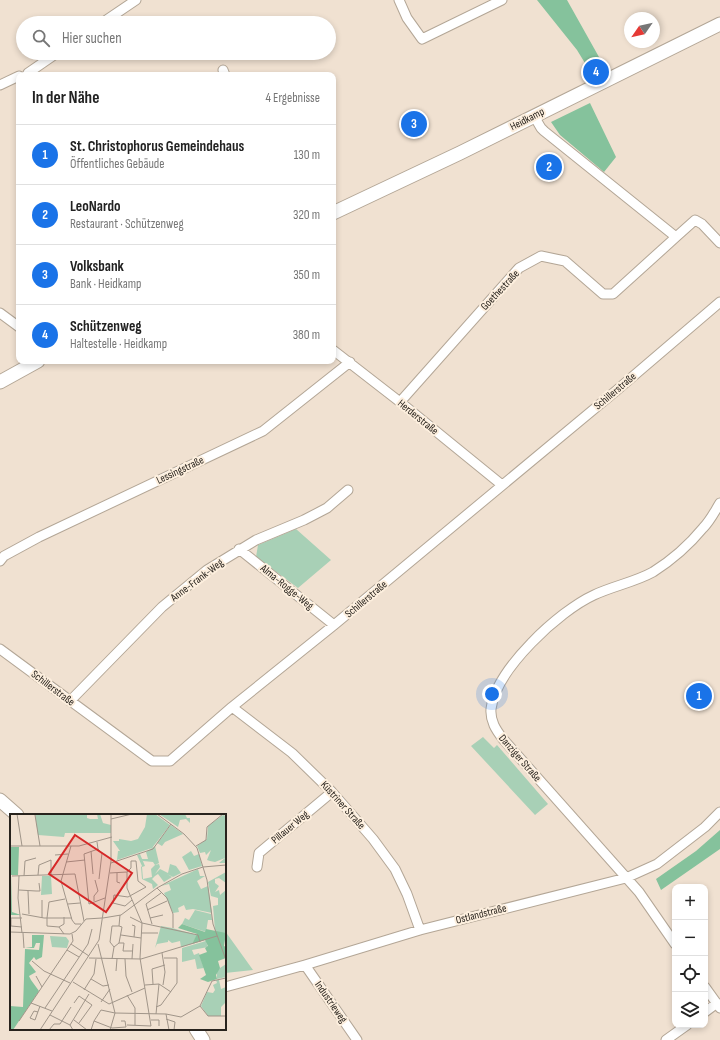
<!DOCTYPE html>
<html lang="de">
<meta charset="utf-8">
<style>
:root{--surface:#fff;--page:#f2f2f2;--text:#222;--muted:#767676;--line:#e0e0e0;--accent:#1a73e8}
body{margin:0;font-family:"Sofia Sans Condensed",sans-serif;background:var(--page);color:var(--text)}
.controls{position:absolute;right:12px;bottom:12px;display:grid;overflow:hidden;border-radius:8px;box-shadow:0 2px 6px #0003}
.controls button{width:36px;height:36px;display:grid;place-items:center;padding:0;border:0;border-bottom:1px solid var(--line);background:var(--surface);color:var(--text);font:20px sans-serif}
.compass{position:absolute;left:624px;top:12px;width:36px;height:36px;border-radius:50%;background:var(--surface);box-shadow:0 2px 6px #0003;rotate:236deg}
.you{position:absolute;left:492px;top:694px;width:14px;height:14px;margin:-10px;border:3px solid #fff;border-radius:50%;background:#1a73e8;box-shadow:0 0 0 6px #1a73e833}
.badge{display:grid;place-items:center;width:26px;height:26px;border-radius:50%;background:var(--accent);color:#fff;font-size:13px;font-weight:700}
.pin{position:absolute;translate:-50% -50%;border:2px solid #fff;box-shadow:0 1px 4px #0006}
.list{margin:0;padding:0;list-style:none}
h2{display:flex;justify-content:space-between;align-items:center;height:52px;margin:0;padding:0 16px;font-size:17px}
h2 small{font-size:13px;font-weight:400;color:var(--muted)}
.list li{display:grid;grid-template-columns:26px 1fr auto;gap:12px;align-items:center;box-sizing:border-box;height:60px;padding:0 16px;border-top:1px solid var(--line)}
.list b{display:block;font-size:15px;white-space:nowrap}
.list p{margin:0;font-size:13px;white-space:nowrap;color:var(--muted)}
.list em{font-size:13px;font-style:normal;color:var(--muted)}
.icon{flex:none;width:22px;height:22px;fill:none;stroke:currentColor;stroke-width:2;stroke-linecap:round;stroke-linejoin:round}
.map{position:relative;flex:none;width:720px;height:1040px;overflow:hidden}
.search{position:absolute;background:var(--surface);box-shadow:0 2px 6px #0003;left:16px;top:16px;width:320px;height:44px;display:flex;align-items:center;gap:10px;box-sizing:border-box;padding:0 14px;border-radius:22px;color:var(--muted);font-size:15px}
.panel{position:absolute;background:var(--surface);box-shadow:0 2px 6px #0003;left:16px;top:72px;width:320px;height:292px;border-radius:8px}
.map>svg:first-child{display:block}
.green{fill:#a8d0b6}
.forest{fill:#85c29c}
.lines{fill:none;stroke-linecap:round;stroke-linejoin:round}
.street-casing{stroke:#b3a696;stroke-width:11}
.secondary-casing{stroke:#b3a696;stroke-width:15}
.street{stroke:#fff;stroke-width:9}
.secondary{stroke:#fff;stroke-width:13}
.labels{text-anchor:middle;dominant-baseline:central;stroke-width:4;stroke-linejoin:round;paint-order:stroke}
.street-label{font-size:11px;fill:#28231d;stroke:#fdefde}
.inset-road{fill:none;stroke:#a09589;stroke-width:1}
.view{fill:#d62828;fill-opacity:0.15;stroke:#d62828;stroke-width:2}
.inset-edge{fill:none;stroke:#28231d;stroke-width:2}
</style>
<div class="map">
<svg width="720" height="1040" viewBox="0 0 720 1040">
<rect width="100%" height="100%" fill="#f0e1d1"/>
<path class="green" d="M296 529 331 560 298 588 256 557 258 545Z
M483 737 494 748 497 745 548 804 535 815 471 746Z
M225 931 253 970 225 973Z"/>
<path class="forest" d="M537 0H567L604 66 591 73 577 50Z
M590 103 616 157 604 172 560 135 551 122Z
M720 830V849L661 890 656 879 696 851Z"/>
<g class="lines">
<defs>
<path id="street" d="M399 0 407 18 422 39 502 0
M102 23 136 0
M223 70 225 75
M30 75 28 73 57 53
M0 85 19 76
M534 116 541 128 544 131 676 237 695 220 702 224 720 243
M0 313 19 327
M333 350 400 402 502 485
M400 402 519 268 541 256 565 261 603 294H613L676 237
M239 549 334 625
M0 561 4 556 39 537 263 431 350 362
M0 649 152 761H170L232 707 334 625 617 390 720 302
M70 701 162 607 207 570 256 540 304 520 327 508 348 490
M232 707 292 753 332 792 373 839 395 869 407 894 420 930
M257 867 259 853 332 792
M675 944 639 892 503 739C496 730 490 721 491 709 496 669 559 611 594 595 613 586 635 582 653 572 672 560 689 545 703 528 710 521 715 511 720 503
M305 965 357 1040
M225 987 305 965 420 930 626 878 657 864 705 827 720 812
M705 987 720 1008
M705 1012 717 1003
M666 1040 687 1025"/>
<path id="secondary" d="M333 213 460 153 720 24
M0 382 38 361
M0 800 17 815
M196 1029 203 1040"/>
</defs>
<use href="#street" class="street-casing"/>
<use href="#secondary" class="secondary-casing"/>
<use href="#street" class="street"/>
<use href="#secondary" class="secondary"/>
</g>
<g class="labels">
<g class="street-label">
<text transform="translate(527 119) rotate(-27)">Heidkamp</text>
<text transform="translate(500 290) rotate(-47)">Goethestraße</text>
<text transform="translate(615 391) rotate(-40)">Schillerstraße</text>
<text transform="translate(418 417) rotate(39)">Herderstraße</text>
<text transform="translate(180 470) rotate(-25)">Lessingstraße</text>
<text transform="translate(197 580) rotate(-37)">Anne-Frank-Weg</text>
<text transform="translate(287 587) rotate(39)">Alma-Rogge-Weg</text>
<text transform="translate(366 599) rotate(-40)">Schillerstraße</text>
<text transform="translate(53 688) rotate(37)">Schillerstraße</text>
<text transform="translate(520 758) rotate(49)">Danziger Straße</text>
<text transform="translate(343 805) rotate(48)">Küstriner Straße</text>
<text transform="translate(290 827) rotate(-40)">Pillauer Weg</text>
<text transform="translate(481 914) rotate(-14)">Ostlandstraße</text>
<text transform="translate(331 1002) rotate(55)">Industrieweg</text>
</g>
</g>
<g transform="translate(10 814)">
<rect width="216" height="216" fill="#f0e1d1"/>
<path d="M25 0H77V4L80 5H88L87 0H90L93 9 101 11V19H55L54 23 28 21ZM137 0H145L160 11 142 34 107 46 108 37H110L103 27H109V25L121 27 128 25 135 13ZM149 0H175L177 4H180V9L176 5 170 6 168 13ZM213 1 216 2V49H209L215 44 205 48 200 47 197 46 201 36 196 41 195 38 190 39 187 32 197 25 198 12ZM161 11 173 20 155 28 152 32 147 29ZM145 32 149 49 145 51 149 50 150 53 145 60 150 55 158 59 160 50 166 52 171 59 163 63 157 60 162 63 154 68 148 60 145 62 142 65 148 71 143 75 142 70 132 65 131 53 132 52 127 41 130 40 135 52 132 53 133 65 142 63 141 55 145 51 143 48 133 47 132 45H138L136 38ZM181 37 184 42 189 40 192 52 179 56 172 43ZM188 55 190 62H195L187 67 191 75 198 72 202 99 183 95 176 96 174 91 168 94 169 98 163 99 154 79 161 76 159 70 151 72ZM216 58V69L209 64 205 65V69L209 72 205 78 209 76 210 81 216 76V122L205 117 203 92 208 91V84L201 82 198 68ZM32 62H41L42 80 31 81ZM185 96 201 100 202 106H198L196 118 172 110 175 104 179 106ZM151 112 162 114 187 121 182 130 171 133 170 127 162 129 158 126V128L147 130 145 134ZM40 122 56 123 59 127 57 134 42 133ZM196 127 198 133 182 136 184 141 189 139 194 154 187 155 185 145 172 148V134ZM216 150V163L207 165V156ZM206 166H209L211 175 216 173V188L211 193V202H198L191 192 197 178 203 179 205 176 203 171 207 169Z" fill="#a8d0b6"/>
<path d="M0 33H9L8 61H1L2 98 11 101H0ZM172 110 195 118 196 115 216 119 214 132 216 133V144L208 147 210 154 206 161 207 165 198 168 190 165 196 161 189 141 197 138 195 134 198 132 195 126 182 130 187 120 168 114ZM22 121H34L32 143 26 146 24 143 19 149 26 158 19 162 21 166 29 177 3 216H0V192L13 193 15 135 29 136 30 129H26L24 134H15L22 133Z" fill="#85c29c"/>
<path class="inset-road" d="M7 0 12 32M147 0 174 20 187 34 197 66 203 110 216 146M25 1 30 32M101 5 122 0M87 28 88 35 92 39 89 65M0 32H69L102 23M61 32 51 67 62 106 65 110H71M186 32 196 26 197 13 213 0M88 35 74 40 79 90 95 84M81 37 83 60M45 41 58 40M56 48 75 46M101 49 143 35 161 10M117 58 121 54V47H126L128 67 136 73 118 83 104 81 103 89 115 92 122 86M100 59 117 58V74L132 109 130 144 141 212 117 211M107 59V68L110 69M28 61 29 51 41 46V61M2 62 65 60 74 107M9 62 8 84 12 119M14 62 15 47 26 44M147 74 157 84 163 100V114M9 76 26 77M18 77 19 100M26 77H30L29 69M84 87V82L88 77 85 66M58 90 70 89M137 96 157 87M12 100 34 104H62M120 103 132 109 188 121 190 128M12 104H1V112L12 113M32 104V86M37 104 39 88 55 85M37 104V112L49 113 54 120M93 104 111 101 147 74 172 60 193 53 216 51M140 104 153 101M142 110 136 90 151 79M122 111 125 112 124 123M49 113 54 110V103M0 118 60 120 66 117 76 105 92 104M13 119 14 134M131 119H148M111 121 131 124M109 129H114L113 137H123M61 130 79 142M88 130 105 199M104 133 109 129 112 113 109 112M57 136 69 143M152 139 155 158 153 171M79 144 131 145 207 122M102 145 104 133 100 128 102 112H109L110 101M115 145 116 162 122 178M122 145 123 130M22 147 34 157 60 169M106 157 107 145M26 162 32 173M81 165 93 172 99 171M63 168 99 190 135 174M143 170 142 155 155 151M135 171 149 170 161 178M74 176 84 160 86 145M117 181 125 194V211M91 188 100 175M21 189 42 197M64 189 69 182 82 191 69 209M190 192 198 202H216M146 193 151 191 167 169V144H154M35 194 78 130 82 115M28 198 24 197 20 204 25 206 30 192M146 200 149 170M156 200 159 216M40 201 60 211 63 216M156 205 165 208 164 216M64 206 77 216M141 206H149V212M9 207 63 127 62 120M84 207 91 196 105 199 156 200 171 203 190 192 202 167 216 164M60 211 79 180M30 216 89 126 101 47V0M39 216 44 210H50L61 193M81 216 84 207 102 214 116 213 115 207H111M100 216 105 199"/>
<path class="view" d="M65 21 122 59 96 98 39 60Z"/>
<rect width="216" height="216" class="inset-edge"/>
</g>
</svg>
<div class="controls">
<button>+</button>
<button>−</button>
<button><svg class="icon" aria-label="locate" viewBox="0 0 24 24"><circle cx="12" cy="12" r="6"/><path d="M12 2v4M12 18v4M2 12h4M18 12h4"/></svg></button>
<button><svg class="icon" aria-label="layers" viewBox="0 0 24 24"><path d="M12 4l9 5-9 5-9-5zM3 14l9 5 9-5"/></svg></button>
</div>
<svg class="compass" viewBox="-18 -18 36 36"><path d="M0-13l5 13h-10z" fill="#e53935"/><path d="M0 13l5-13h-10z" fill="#767676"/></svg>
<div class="you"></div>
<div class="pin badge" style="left:699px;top:696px">1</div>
<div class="pin badge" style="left:549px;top:167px">2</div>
<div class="pin badge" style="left:414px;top:124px">3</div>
<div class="pin badge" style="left:596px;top:72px">4</div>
<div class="search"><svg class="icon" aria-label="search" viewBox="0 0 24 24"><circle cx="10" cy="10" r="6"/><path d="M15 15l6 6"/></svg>Hier suchen</div>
<section class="panel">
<h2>In der Nähe<small>4 Ergebnisse</small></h2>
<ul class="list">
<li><span class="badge">1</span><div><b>St. Christophorus Gemeindehaus</b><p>Öffentliches Gebäude</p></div><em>130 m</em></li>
<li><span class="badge">2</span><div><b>LeoNardo</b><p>Restaurant · Schützenweg</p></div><em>320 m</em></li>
<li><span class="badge">3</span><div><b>Volksbank</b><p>Bank · Heidkamp</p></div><em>350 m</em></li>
<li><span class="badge">4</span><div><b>Schützenweg</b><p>Haltestelle · Heidkamp</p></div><em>380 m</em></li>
</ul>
</section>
</div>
